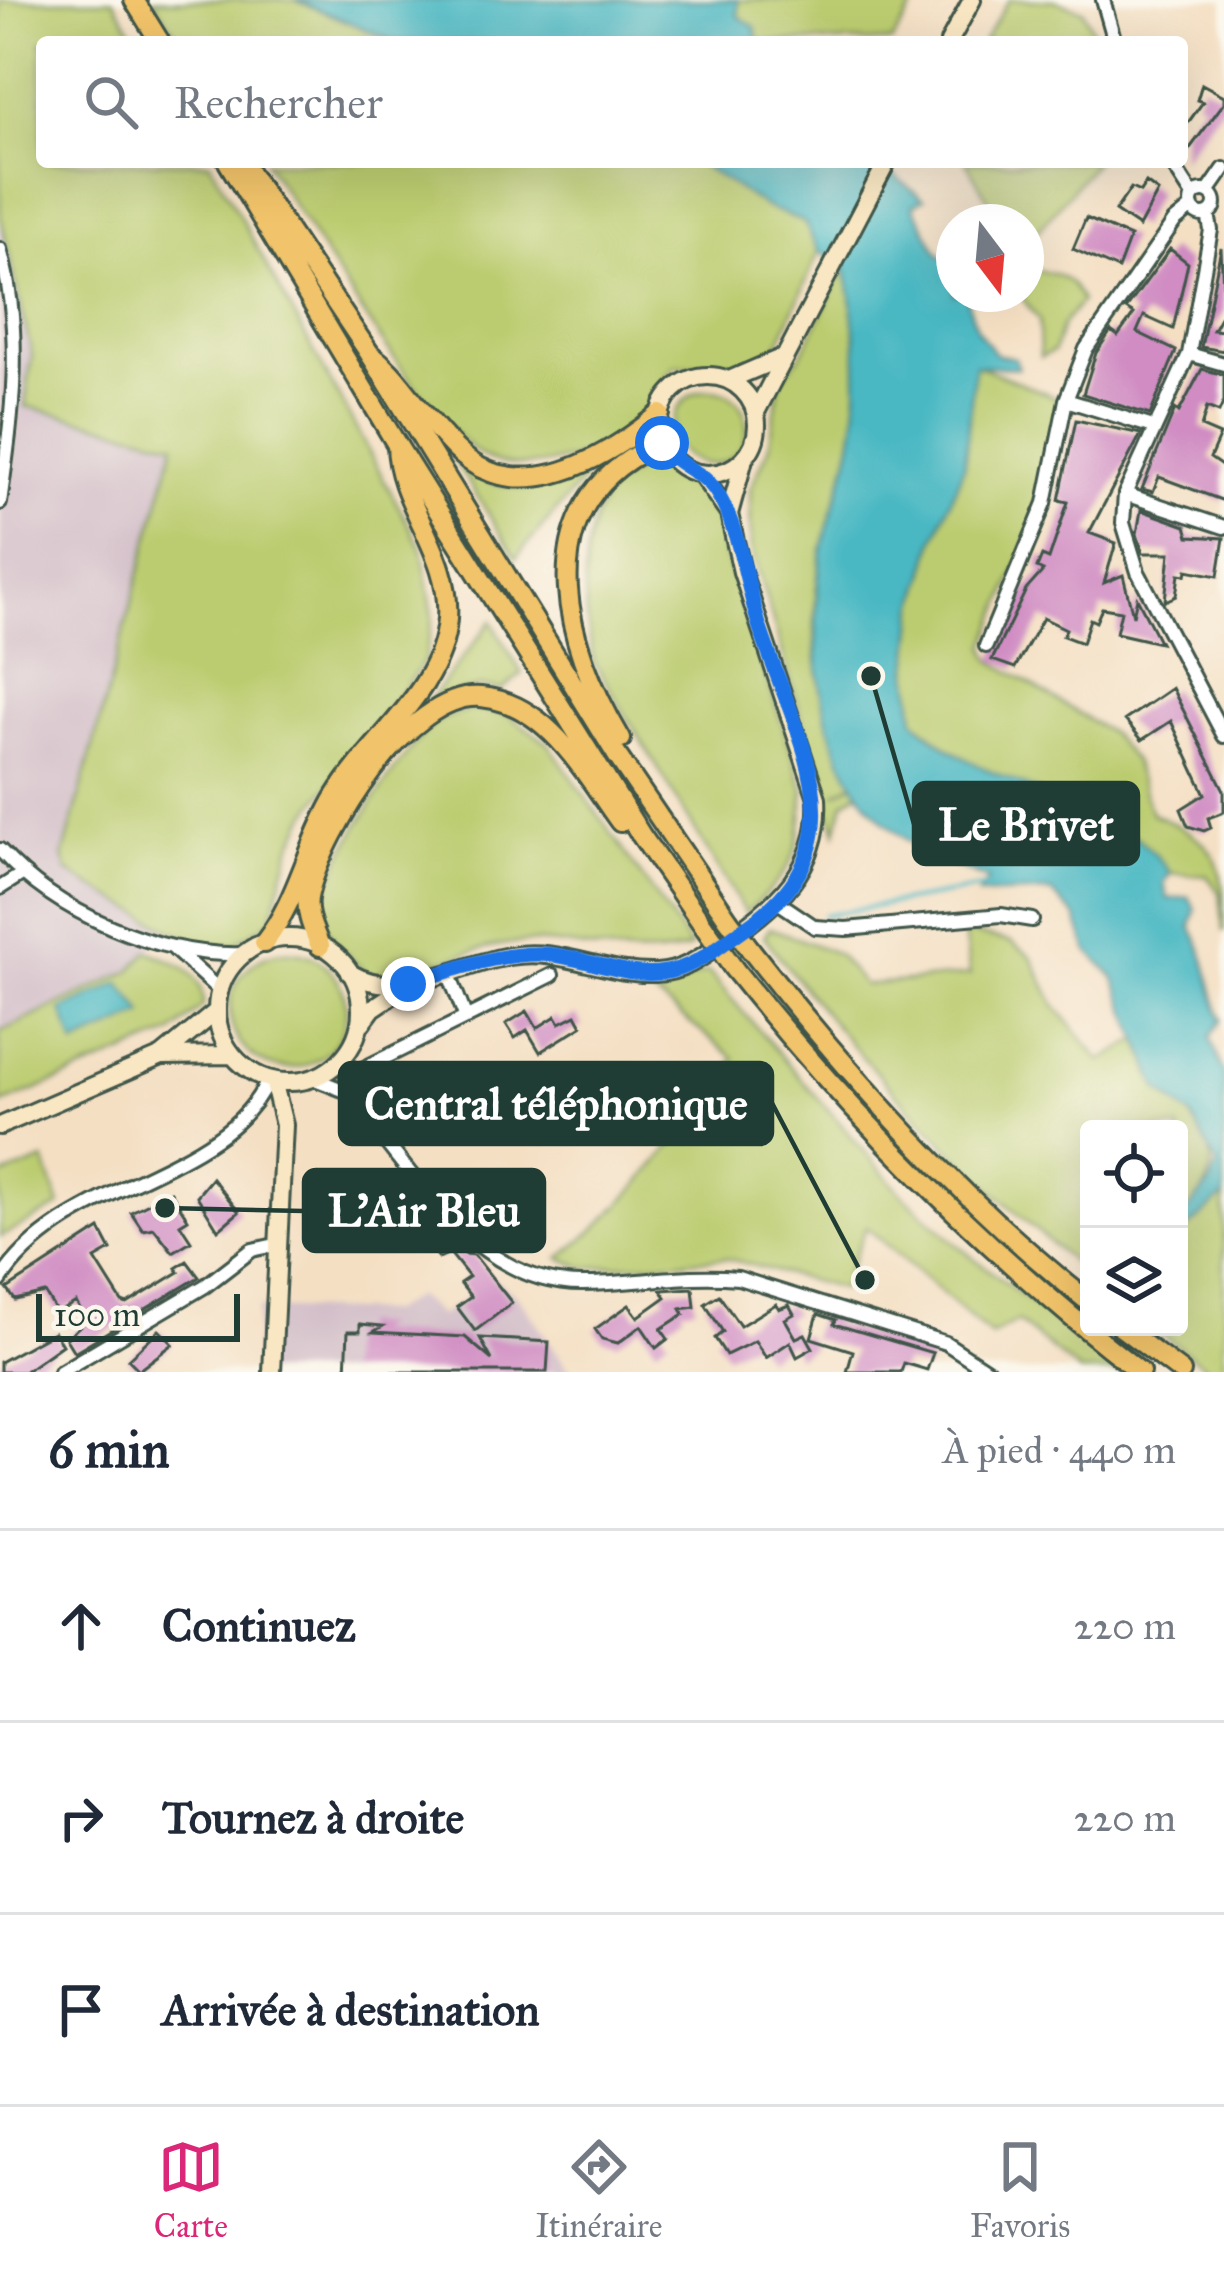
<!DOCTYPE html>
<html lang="fr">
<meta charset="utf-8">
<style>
:root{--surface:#fff;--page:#f2f2f3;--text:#1f2937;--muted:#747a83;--line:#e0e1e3;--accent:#db2777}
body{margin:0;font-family:"IM FELL Great Primer",serif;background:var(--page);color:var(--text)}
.controls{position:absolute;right:36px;bottom:36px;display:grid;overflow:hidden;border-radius:12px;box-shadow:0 12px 48px #0002}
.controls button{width:108px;height:108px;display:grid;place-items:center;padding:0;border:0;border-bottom:3px solid var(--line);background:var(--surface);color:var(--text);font:60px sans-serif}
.compass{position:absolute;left:936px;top:204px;width:108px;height:108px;border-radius:50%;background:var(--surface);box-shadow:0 12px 48px #0002;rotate:164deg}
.scale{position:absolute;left:36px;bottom:30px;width:204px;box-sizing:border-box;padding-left:12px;border:6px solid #1f3d34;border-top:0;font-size:33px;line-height:42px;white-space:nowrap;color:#1f3d34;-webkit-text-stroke:9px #fbf7ec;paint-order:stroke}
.stop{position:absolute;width:36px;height:36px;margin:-27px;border:9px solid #1a73e8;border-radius:50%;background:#fff}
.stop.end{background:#1a73e8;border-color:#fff;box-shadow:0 3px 12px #0008}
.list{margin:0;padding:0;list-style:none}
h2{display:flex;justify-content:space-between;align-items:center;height:156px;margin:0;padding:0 48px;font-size:51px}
h2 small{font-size:39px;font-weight:400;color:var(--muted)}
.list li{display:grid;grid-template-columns:78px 1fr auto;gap:36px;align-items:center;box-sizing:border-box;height:192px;padding:0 48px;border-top:3px solid var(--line)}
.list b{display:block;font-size:45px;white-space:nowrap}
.list em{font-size:39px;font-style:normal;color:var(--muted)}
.icon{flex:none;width:66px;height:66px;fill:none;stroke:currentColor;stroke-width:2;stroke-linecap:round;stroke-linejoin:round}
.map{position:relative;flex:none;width:1224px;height:1372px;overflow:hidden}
.search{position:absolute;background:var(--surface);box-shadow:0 12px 48px #0002;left:36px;right:36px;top:36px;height:132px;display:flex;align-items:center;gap:30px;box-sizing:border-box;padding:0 42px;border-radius:12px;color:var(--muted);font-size:45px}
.sheet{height:732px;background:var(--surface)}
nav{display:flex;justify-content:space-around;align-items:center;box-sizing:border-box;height:168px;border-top:3px solid var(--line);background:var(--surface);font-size:33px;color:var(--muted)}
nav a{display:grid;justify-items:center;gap:6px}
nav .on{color:var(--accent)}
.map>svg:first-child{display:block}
.industrial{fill:#d2bdc8}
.green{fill:#bbcc6f;stroke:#6d8452;stroke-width:3}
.water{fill:#4ab8c3;stroke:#347a7c;stroke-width:3}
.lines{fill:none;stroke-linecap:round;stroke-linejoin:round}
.stream{stroke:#4ab8c3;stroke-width:4.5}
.building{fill:#d08cc3}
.minor-casing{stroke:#3f5549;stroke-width:18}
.secondary-casing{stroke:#3f5549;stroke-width:22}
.primary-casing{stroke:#3f5549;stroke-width:24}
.trunk-casing{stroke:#3f5549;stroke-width:24}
.minor{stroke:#fff;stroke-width:12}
.secondary{stroke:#f9e7c3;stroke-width:16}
.primary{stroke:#f1c36a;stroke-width:18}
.trunk{stroke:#f1c36a;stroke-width:18}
.trunk-bridge-casing{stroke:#3f5549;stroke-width:24;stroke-linecap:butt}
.trunk-bridge{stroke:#f1c36a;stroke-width:18}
.route{stroke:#1a73e8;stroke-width:15}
.leader{fill:none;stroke:#1f3d34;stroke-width:4.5}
.callout-dot{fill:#1f3d34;stroke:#fbf7ec;stroke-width:4.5}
.callout{fill:#1f3d34;stroke:#1f3d34;stroke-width:4.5}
.callout-label{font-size:45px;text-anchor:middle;font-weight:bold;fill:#fff}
</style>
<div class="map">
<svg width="1224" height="1372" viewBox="0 0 1224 1372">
<rect width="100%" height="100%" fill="#fbf7ec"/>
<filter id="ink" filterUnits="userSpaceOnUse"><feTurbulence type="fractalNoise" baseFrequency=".00833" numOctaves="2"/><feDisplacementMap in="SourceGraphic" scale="24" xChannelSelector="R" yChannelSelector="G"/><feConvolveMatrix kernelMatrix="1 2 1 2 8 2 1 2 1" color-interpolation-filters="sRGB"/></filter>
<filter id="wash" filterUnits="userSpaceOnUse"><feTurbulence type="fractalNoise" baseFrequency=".004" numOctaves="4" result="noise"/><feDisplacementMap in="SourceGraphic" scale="48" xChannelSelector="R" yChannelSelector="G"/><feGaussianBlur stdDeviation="2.7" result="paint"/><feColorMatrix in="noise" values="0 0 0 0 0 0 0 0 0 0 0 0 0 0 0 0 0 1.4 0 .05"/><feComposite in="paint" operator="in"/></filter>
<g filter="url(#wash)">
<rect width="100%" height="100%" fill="#f4dfc3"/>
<path class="industrial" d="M0 214 32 355 25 406 175 443 63 857 80 880 169 927 130 971 0 1032Z
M494 1279 518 1296 571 1372H253L258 1308 390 1312 416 1296 440 1316Z"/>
<path class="green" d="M0 0H113L139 42H42V162H210L422 549 433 616 425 661 307 814 290 849 271 920 233 945 200 946 80 880 67 871 63 857 175 443 25 406 32 355 0 214Z
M153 0H295L396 42H182Z
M565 0H918L892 42H654Z
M1009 0H1053L1083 10 1098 42H983Z
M265 162H696L766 207 804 222 819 252 778 345 742 367 675 366C657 387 646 415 626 433 598 458 519 476 486 458 422 422 311 229 265 162Z
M966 162H1095L1037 232 995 211Z
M845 267C856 310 861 388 854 432 847 475 829 515 821 557 807 630 817 718 854 782L835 794 855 783 860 791 844 802 836 832 751 548 750 489 769 448 780 382 802 353Z
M1026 269C1052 272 1072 275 1081 302L1062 325 1054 351 1040 357 1039 320 1019 294H1026Z
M974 364 1060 399 1043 502 986 646 991 660 1110 733 1133 760 1151 813C1220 843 1224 858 1224 932L1220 893 1207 876 1170 873 1138 838 968 764 915 721 909 669 916 607 934 541 964 466Z
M673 427a37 37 0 1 1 74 0a37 37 0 1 1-74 0Z
M450 453 490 482 524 489 589 473 516 558Z
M659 464 671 466 711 495 724 552 804 789C801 853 794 871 745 913L594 662C581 597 569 480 659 464Z
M492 621 522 674 502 690 479 687 430 699Z
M474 709 508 715 548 743 691 947C634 968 575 938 516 943 472 947 424 968 381 981 361 972 323 935 322 912 322 872 405 744 438 721 448 715 463 712 474 709Z
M770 928 836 953 864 985 970 975 964 932 1011 942 1031 956 1055 1005 1101 1061 1139 1039C1145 1054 1150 1079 1161 1091 1169 1101 1182 1106 1190 1115 1224 1159 1215 1184 1179 1220V1129H1089V1276C968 1174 858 1063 764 936Z
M148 951C175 961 205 972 203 1006L173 1033 0 1105V1032L130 971Z
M230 1010a58 58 0 1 1 116 0a58 58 0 1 1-116 0Z
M708 972 902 1194 956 1244 1119 1372H1080L1017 1321 991 1336 866 1227 841 1289 725 1258 585 1268 560 1258C629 1206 686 1130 735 1058L647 989Z
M44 1160 60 1206 0 1237V1177Z
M1224 1196V1372H1213L1152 1327H1179V1236Z"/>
<path class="water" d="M296 0H738V16L755 27 759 42H396Z
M696 162H877L924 199 913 205 938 253 954 265V294H965L977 329 995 354 1015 358 1018 368 975 365 964 466 934 541 916 607 909 669 915 720C983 794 1121 797 1170 873L1164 884 1168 899 1189 897 1196 910 1191 927C1209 956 1209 989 1222 1020L1210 1037 1224 1074V1196L1179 1236V1220L1211 1183 1217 1165 1191 1116 1158 1089 1114 977 1088 951 1076 917 1051 892 978 895 988 880C957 867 925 855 899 834 819 773 809 657 820 564 825 519 848 477 854 431 861 387 856 310 845 267L819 252 804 222 766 207Z
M120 983 144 1014 75 1045 62 1010Z"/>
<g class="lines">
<path class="stream" d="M824 915 983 888"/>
</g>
<g id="blocks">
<path class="building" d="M1202 84 1224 96V103L1182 159V131L1203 102 1197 100Z
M1146 183 1158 192 1139 227 1115 211 1131 188 1140 192Z
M1086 218 1130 237 1118 269 1073 249Z
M1221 248 1224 310 1213 330 1224 331V351L1201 347Z
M1170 249 1188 263 1173 329 1144 316 1137 332 1176 351 1150 415 1083 394 1096 353 1111 331 1118 336 1134 314 1126 309Z
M1202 369 1224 375V401L1219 412 1207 407 1201 427 1220 435 1210 458 1223 467 1224 501 1159 477 1153 492 1142 489 1175 409 1179 412Z
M1076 420 1141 434 1089 533 1116 543 1104 583 1123 575 1133 616 1137 598 1160 643 1116 633 1121 611 1102 608 1096 622 1090 619 1082 643 1063 636 1066 629 1043 618 1015 668 992 660 1026 590 1043 571 1037 568 1042 556 1049 559 1068 502 1059 500Z
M1141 510 1186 526 1189 536 1224 538 1218 576 1187 570 1186 575 1179 574 1176 596 1165 601 1170 553H1143L1137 534Z
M1172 688 1224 790V812L1208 818 1211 828 1204 831 1188 826 1181 809 1205 794 1171 721 1142 740 1125 720Z
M527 1011 537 1028 556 1016 560 1023 576 1015 582 1026 540 1052 527 1030 515 1038 506 1024Z
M212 1178 239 1212 218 1230 197 1196Z
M171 1192 188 1219 180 1224 191 1241 173 1252 154 1228 143 1230 131 1212Z
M434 1218 465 1254 474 1255 512 1303 475 1331 457 1307 471 1297 460 1283 469 1277 450 1253 439 1258 415 1228Z
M100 1229 111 1250 95 1259 122 1302 127 1304 179 1272 176 1268 187 1261 199 1277 74 1352 66 1339 86 1320 76 1302 57 1313 45 1293 15 1300 7 1289Z
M693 1288 695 1307 681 1309 684 1314 661 1329 668 1339 656 1348 641 1326 618 1343 602 1339 595 1329 629 1305 638 1317 666 1297 661 1290Z
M719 1295 740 1326 776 1304 779 1309 789 1305 794 1314 785 1319 796 1338 805 1334 813 1348 797 1357 790 1342 766 1358 755 1341 726 1355 715 1338 723 1332 705 1304Z
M818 1314 836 1320 834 1324 933 1353 927 1370 904 1363 901 1372H847L853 1351 811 1338Z
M360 1324 383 1326 373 1332 465 1337 492 1360 480 1338 549 1342 547 1372H346L348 1331H360Z
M159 1330 173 1344 139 1370 128 1359Z
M54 1332 62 1345 24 1372H0V1362Z"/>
</g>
</g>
<g filter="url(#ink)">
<use href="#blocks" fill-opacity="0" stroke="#3f5549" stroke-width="3"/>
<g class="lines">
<defs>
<path id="minor" d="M1103 0 1115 42
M1171 162 1193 196
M1191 203a12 12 0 1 1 24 0a12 12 0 1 1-24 0Z
M1208 192 1224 169
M1208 214 1211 230 1189 354 1125 494 1123 523 1138 572 1224 736
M0 249C24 335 12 417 0 503
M1189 354 1224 364
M1066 400 1153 427
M1125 494 1224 527
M986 646 1045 503 1066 400 1086 349 1174 222 1192 207
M0 850C57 914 159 957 244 954
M0 888 22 874
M778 902 815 927 846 929 1001 915 1032 920
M174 949 219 990
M448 972 466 1018
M346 1053 348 1092 359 1109C419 1180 478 1284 582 1284 634 1284 685 1273 738 1278L946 1343 990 1372
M312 1078 348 1092
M349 1091 362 1069 552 975
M0 1281C63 1181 227 1176 268 1079
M60 1372 205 1286 252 1250 280 1244"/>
<path id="secondary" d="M949 42 972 0
M659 425a49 49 0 1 1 98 0a49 49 0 1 1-98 0Z
M729 380 783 357
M756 412 887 162
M729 514 743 463
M217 1010a72 72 0 1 1 144 0a72 72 0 1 1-144 0Z
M350 973C400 1003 458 964 510 956 561 947 606 975 656 973 682 972 701 958 722 943 776 906 821 869 817 798L742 572 729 514 701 474
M362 1023 373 1008 406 986
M163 1056 232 1055
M0 1126 162 1056 217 1011
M272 1372 284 1125 273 1080"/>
<path id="primary" d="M134 0 160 42
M228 162 397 445C398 504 452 553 447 619 442 691 371 738 336 796 307 844 299 898 264 943
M242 162 370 354C394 372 406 394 426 416 442 434 459 457 481 468 542 498 613 452 660 414"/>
<path id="trunk" d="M370 354 618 757 728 919
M397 445 641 835 710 935
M621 739C568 650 526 518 640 453L670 456
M320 946C313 929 304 911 309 893 324 831 409 691 481 697 548 703 585 774 620 822
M750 949C851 1078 960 1200 1089 1302
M734 969C855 1121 987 1253 1140 1372
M1121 1327 1181 1372"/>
</defs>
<use href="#minor" class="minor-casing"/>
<use href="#secondary" class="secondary-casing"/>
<use href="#primary" class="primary-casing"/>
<use href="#trunk" class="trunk-casing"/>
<use href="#minor" class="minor"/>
<use href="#secondary" class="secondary"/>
<use href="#primary" class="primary"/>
<use href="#trunk" class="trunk"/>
<defs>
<path id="trunk-bridge" d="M728 919 750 949
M710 935 734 969"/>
</defs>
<use href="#trunk-bridge" class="trunk-bridge-casing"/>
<use href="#trunk-bridge" class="trunk-bridge"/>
</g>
</g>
<g class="lines" filter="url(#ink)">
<path class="route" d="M408 984C450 971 497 953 541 954 586 955 631 983 675 970 701 963 723 943 745 928 869 843 797 741 760 628 746 584 740 528 715 490 701 469 676 468 662 443"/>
</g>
<path class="leader" d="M871 676L914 824M865 1280L772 1103M165 1208L304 1211"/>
<g class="callout-dot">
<circle cx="871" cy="676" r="12"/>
<circle cx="865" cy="1280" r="12"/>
<circle cx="165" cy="1208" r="12"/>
</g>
<g class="callout">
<rect x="914" y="783" width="224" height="81" rx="12"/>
<rect x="340" y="1063" width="432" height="81" rx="12"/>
<rect x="304" y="1170" width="240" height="81" rx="12"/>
</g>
<g class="callout-label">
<text x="1026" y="840">Le Brivet</text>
<text x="556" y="1119">Central téléphonique</text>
<text x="424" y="1226">L'Air Bleu</text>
</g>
</svg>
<div class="controls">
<button><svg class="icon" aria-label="locate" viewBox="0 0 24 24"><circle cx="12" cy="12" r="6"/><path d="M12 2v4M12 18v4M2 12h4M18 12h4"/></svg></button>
<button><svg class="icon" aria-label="layers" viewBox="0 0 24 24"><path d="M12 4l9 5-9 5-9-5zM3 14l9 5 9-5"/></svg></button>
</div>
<svg class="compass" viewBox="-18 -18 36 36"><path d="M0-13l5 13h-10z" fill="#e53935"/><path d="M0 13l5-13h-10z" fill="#747a83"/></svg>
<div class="scale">100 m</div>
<div class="stop" style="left:662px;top:443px"></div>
<div class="stop end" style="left:408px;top:984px"></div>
<div class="search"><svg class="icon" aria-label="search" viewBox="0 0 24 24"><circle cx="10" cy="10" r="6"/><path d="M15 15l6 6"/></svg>Rechercher</div>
</div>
<section class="sheet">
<h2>6 min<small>À pied · 440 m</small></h2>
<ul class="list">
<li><svg class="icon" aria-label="ahead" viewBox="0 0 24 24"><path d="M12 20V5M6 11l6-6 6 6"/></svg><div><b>Continuez</b></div><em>220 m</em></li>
<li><svg class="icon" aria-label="right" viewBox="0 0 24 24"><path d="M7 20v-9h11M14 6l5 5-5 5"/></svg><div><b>Tournez à droite</b></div><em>220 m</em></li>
<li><svg class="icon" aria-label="arrive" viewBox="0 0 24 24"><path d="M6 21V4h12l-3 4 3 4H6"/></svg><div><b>Arrivée à destination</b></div></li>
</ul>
</section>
<nav>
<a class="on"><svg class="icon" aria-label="map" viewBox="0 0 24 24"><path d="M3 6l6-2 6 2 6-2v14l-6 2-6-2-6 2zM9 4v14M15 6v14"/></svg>Carte</a>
<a><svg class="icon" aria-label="directions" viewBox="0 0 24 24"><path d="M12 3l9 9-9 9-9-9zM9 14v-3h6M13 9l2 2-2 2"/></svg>Itinéraire</a>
<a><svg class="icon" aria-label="saved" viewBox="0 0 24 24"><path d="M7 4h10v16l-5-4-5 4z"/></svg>Favoris</a>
</nav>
